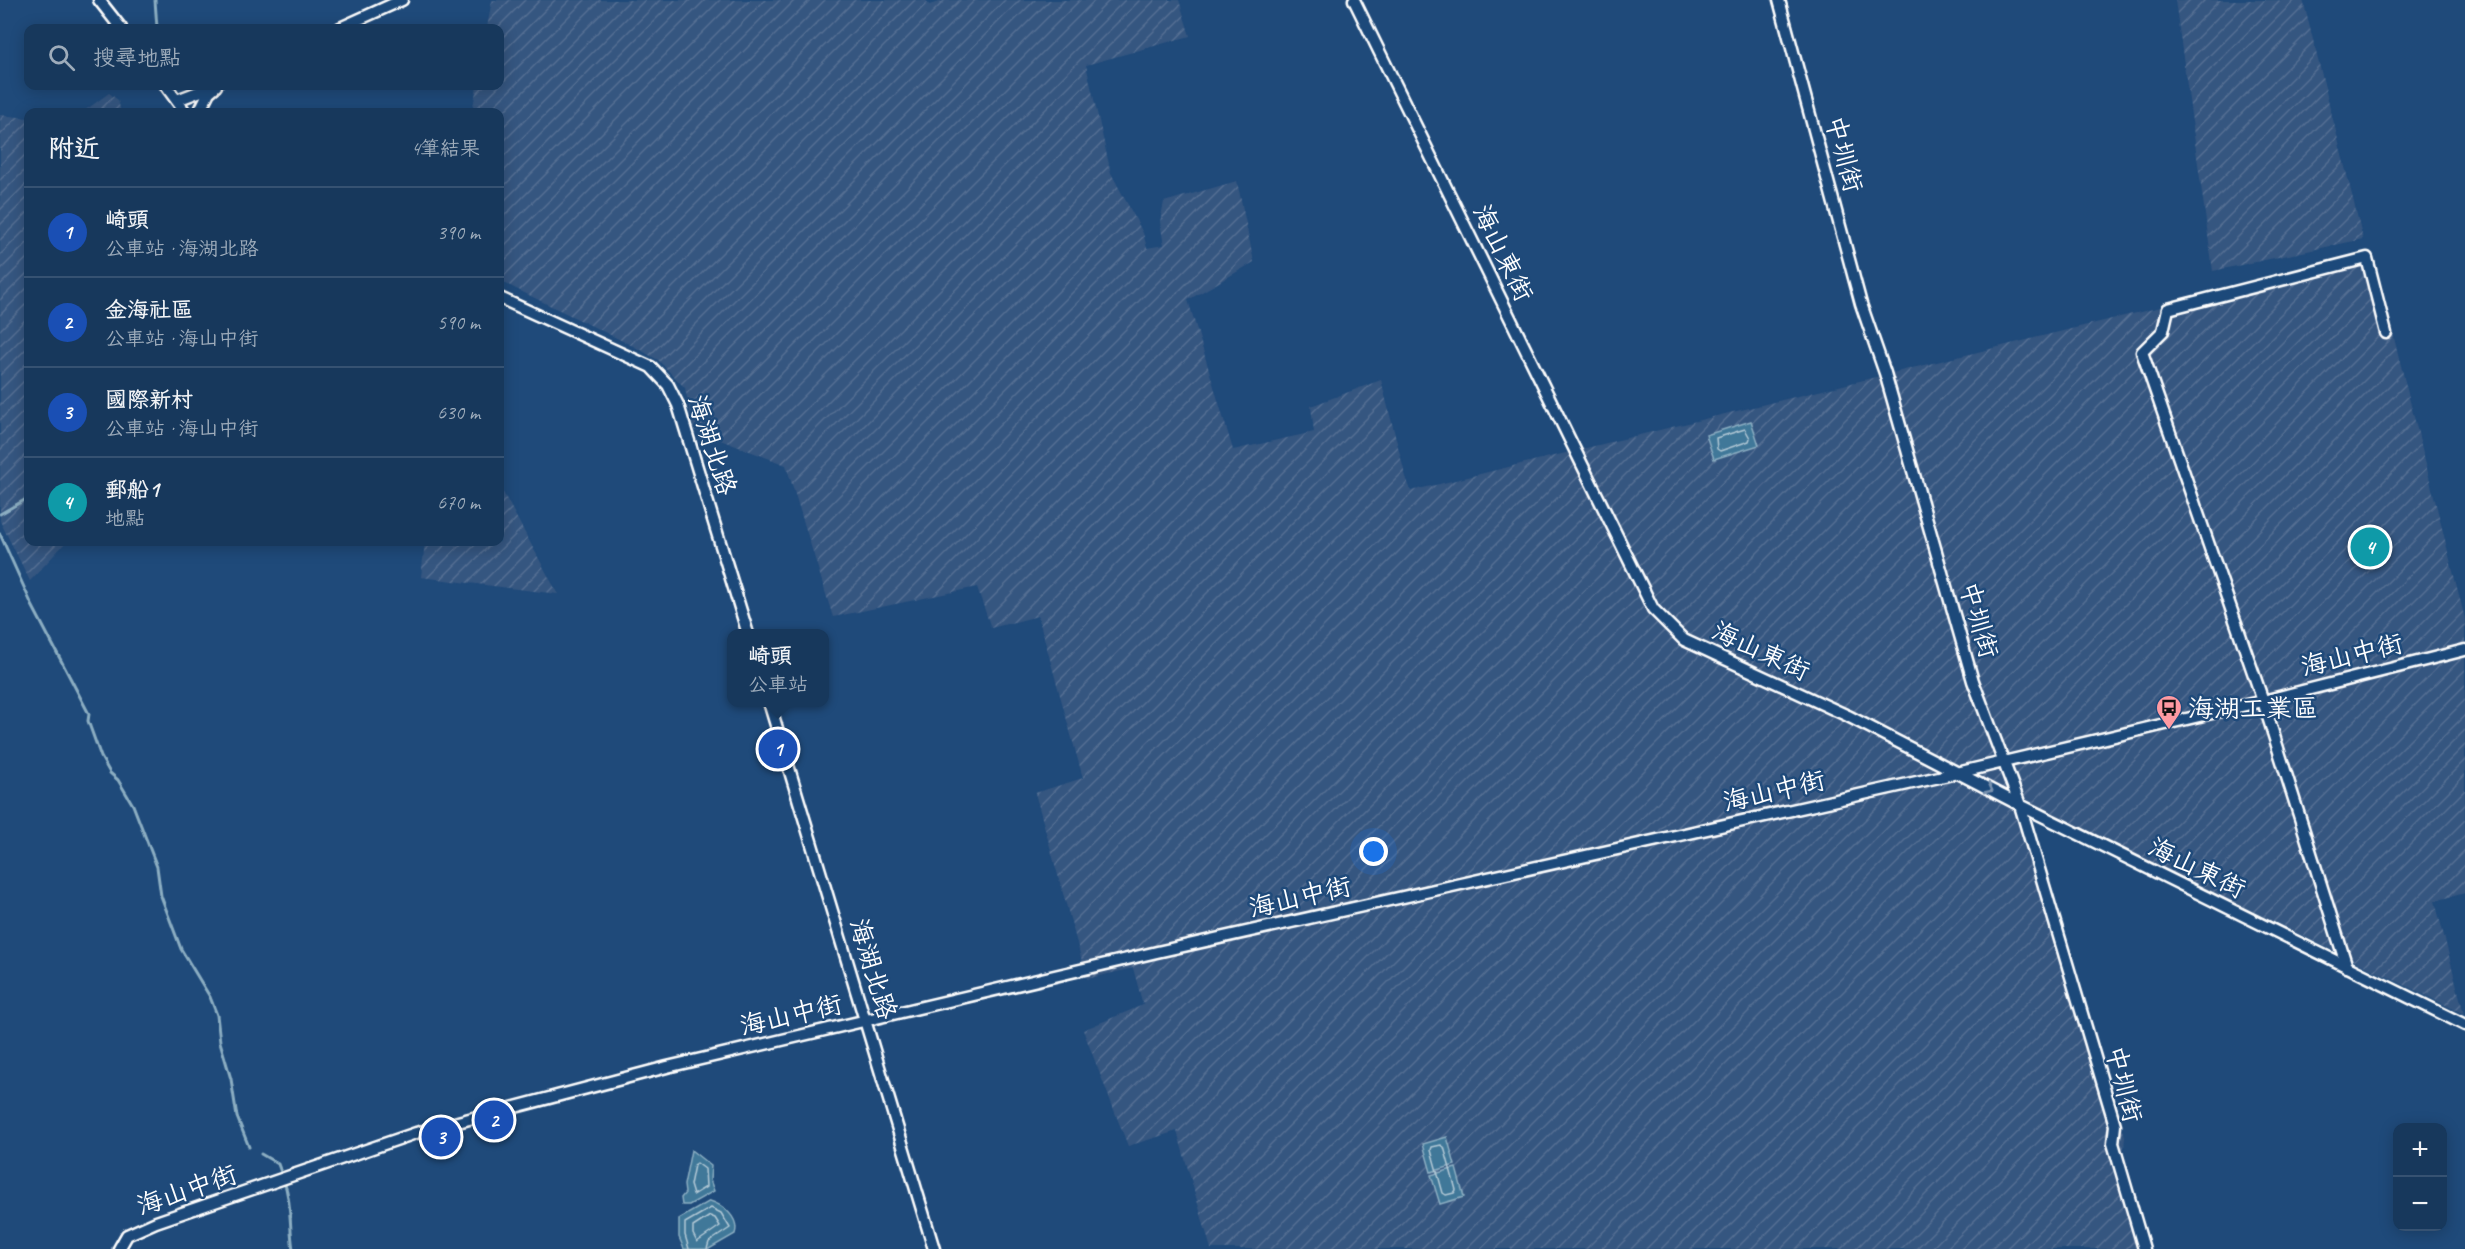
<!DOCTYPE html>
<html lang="zh-TW">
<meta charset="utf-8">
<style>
:root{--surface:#17385c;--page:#244365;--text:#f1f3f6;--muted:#9eacbb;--line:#365272;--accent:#ff9aa2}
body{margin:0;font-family:Caveat,"LXGW WenKai TC",sans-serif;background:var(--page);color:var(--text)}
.controls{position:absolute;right:18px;bottom:18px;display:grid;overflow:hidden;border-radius:12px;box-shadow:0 3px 15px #0003}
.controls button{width:54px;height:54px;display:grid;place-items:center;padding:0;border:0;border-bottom:2px solid var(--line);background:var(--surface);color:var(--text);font:30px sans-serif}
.you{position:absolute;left:1374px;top:852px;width:21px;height:21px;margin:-15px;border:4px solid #fff;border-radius:50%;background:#1a73e8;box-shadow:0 0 0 9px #1a73e833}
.badge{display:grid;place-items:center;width:39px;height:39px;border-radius:50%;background:var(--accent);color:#fff;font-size:20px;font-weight:700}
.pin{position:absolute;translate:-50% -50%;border:3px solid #fff;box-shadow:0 2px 6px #0006}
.popup{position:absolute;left:727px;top:629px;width:102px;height:78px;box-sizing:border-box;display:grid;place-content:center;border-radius:12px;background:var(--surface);filter:drop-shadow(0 2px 4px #0005);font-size:20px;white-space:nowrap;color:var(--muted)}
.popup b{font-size:22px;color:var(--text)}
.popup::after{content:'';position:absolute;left:50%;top:100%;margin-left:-12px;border:12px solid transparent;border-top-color:var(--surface)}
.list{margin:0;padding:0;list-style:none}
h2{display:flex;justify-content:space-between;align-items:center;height:78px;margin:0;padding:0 24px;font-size:26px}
h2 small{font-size:20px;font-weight:400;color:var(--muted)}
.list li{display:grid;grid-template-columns:39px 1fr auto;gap:18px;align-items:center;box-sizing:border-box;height:90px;padding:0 24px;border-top:2px solid var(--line)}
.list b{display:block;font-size:22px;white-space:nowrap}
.list p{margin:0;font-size:20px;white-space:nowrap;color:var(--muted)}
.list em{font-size:20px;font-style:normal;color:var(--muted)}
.icon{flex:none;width:33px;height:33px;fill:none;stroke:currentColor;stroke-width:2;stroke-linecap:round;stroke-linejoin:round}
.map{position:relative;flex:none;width:2465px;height:1249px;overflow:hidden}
.search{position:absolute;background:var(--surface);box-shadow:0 3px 15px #0003;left:24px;top:24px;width:480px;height:66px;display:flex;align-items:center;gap:15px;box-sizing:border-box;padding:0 21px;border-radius:12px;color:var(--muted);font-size:22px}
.panel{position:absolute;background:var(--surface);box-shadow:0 3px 15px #0003;left:24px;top:108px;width:480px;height:438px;border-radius:12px}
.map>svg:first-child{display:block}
.industrial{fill:url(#industrial-furrows)}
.water{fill:#407899;stroke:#8caec2;stroke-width:1.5}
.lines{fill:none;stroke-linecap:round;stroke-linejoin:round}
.shore{stroke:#b3c9d6;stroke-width:1.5}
.stream{stroke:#8caec2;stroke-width:3}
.minor-casing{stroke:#fff;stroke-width:15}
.minor{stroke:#1f4a7a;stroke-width:10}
.oneway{stroke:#7992af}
.labels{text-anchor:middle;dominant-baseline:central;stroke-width:5;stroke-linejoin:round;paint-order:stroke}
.street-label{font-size:26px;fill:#fff;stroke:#1f4a7a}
.poi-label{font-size:26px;fill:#fff;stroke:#1f4a7a;text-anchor:start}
</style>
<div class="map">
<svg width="2465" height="1249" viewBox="0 0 2465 1249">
<defs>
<pattern id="industrial-furrows" width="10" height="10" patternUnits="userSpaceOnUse" patternTransform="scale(1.5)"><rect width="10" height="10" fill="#365680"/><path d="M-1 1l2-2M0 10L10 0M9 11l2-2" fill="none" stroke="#546f93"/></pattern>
</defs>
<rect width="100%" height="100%" fill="#1f4a7a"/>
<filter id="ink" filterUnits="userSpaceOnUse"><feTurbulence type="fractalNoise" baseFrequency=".0167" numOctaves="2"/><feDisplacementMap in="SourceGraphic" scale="12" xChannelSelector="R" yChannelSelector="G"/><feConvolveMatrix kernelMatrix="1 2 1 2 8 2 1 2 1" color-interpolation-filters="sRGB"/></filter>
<g filter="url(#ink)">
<path class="industrial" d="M492 0H926L929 5 946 0H1179L1190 36 1086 65 1111 173 1143 233 1147 248 1164 245 1160 222 1164 202 1237 181 1254 262 1188 300 1233 450 1314 432 1311 406 1381 380 1405 474 1411 491 2373 255 2465 619V893L2435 901 2464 1014 2023 800 2125 1136 2123 1160 2149 1249H1211L1177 1131 1128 1146 1083 1030 1143 1005 1133 968 1087 979 1035 793 1083 778 1038 616 991 628 977 587 833 617 786 465 694 430 685 388 658 360 635 347 500 281V112H472L477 86H500V28H487Z
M2175 0H2303L2363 239 2213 271Z
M109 93 118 100 121 112H83Z
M0 115 28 118V542H66L30 581 0 521Z
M500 487 558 594 421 577 425 542H500Z"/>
<path class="water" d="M1751 421 1759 445 1714 459 1706 435Z
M1447 1137 1455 1165 1431 1172 1423 1144Z
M691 1150 711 1166 710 1180 714 1191 689 1205H682L681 1198 685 1193 684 1185Z
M1456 1168 1464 1197 1440 1204 1431 1175Z
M710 1201C723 1205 740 1218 735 1234L709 1249H684L679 1237V1219Z"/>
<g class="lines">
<path class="shore" d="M1745 429 1750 438 1749 441 1720 451 1717 449 1716 438Z
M1441 1145 1444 1147 1456 1190 1454 1193 1446 1195 1443 1193 1431 1150 1432 1147Z
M697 1163 705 1169 706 1187 693 1195 690 1185 694 1165Z
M710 1216 715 1218 720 1226 697 1242 693 1234V1227Z
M689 1249 685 1235V1223L711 1208 721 1213 730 1228 709 1242 707 1249"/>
<path class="stream" d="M155 0 157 28
M0 514 28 498
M0 534 32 605 89 714 88 721 101 757 110 773 118 780 133 805 157 867 161 896 181 949 210 997 217 1015 220 1042 231 1079 237 1117 249 1147
M261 1154 278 1164 282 1175
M284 1181C292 1204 289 1225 293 1249"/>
<defs>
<path id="minor" d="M99 0 121 28
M1354 0 1653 609 1684 640 1848 716 2020 805 2465 1025
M1779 0 1861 304 1885 373 1973 681 2020 805 2115 1125 2113 1143 2144 1249
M340 28 402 0
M166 86 185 112
M177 100 214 86
M199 112 209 92 216 86
M500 298 651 367 668 385 678 405 748 634
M769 702 934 1249
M2347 967 2263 701 2142 352 2163 331 2168 309 2367 258 2386 333
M119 1249 127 1235 156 1222 416 1133 667 1067 1157 952 1957 773 2263 701 2465 650"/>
</defs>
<use href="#minor" class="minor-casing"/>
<use href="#minor" class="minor"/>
</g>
<defs><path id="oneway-chevron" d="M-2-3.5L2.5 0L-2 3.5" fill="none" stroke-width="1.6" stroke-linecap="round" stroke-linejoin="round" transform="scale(1.5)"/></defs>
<use class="oneway" href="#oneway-chevron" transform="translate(1989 789) rotate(27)"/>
</g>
<defs>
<symbol id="bus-pin" viewBox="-11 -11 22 30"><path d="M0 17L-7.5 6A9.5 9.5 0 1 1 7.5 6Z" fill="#ff9aa2" stroke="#1f4a7a"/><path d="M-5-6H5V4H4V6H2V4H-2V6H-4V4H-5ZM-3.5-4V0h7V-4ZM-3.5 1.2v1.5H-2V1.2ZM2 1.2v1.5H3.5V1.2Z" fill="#111"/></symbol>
</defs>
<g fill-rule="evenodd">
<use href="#bus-pin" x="2154" y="693" width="30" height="40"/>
</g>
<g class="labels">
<g class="street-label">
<text transform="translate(1844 154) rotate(75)">中圳街</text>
<text transform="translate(1503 253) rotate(64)">海山東街</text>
<text transform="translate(712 445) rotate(72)">海湖北路</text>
<text transform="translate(1979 620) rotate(74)">中圳街</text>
<text transform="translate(1761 651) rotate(25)">海山東街</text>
<text transform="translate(2352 655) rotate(-14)">海山中街</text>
<text transform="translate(1774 791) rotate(-13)">海山中街</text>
<text transform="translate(2197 868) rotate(26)">海山東街</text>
<text transform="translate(1300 897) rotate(-13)">海山中街</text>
<text transform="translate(873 969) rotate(73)">海湖北路</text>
<text transform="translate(791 1015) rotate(-13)">海山中街</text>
<text transform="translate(2124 1084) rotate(76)">中圳街</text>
<text transform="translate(187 1190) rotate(-19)">海山中街</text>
</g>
<g class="poi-label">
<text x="2188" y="708">海湖工業區</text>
</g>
</g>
</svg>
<div class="controls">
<button>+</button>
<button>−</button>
</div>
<div class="you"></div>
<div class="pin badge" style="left:778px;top:749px;background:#1a4fb4">1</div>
<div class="popup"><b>崎頭</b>公車站</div>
<div class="pin badge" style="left:494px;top:1120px;background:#1a4fb4">2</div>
<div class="pin badge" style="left:441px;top:1137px;background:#1a4fb4">3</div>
<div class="pin badge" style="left:2370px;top:547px;background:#0f9aa8">4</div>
<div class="search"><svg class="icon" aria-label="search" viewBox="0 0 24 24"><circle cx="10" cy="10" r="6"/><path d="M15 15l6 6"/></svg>搜尋地點</div>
<section class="panel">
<h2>附近<small>4筆結果</small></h2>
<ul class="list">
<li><span class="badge" style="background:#1a4fb4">1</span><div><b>崎頭</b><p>公車站 · 海湖北路</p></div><em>390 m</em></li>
<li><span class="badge" style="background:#1a4fb4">2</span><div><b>金海社區</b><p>公車站 · 海山中街</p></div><em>590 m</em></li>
<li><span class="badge" style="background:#1a4fb4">3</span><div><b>國際新村</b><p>公車站 · 海山中街</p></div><em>630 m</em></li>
<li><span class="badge" style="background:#0f9aa8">4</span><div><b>郵船1</b><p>地點</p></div><em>670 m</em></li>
</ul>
</section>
</div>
